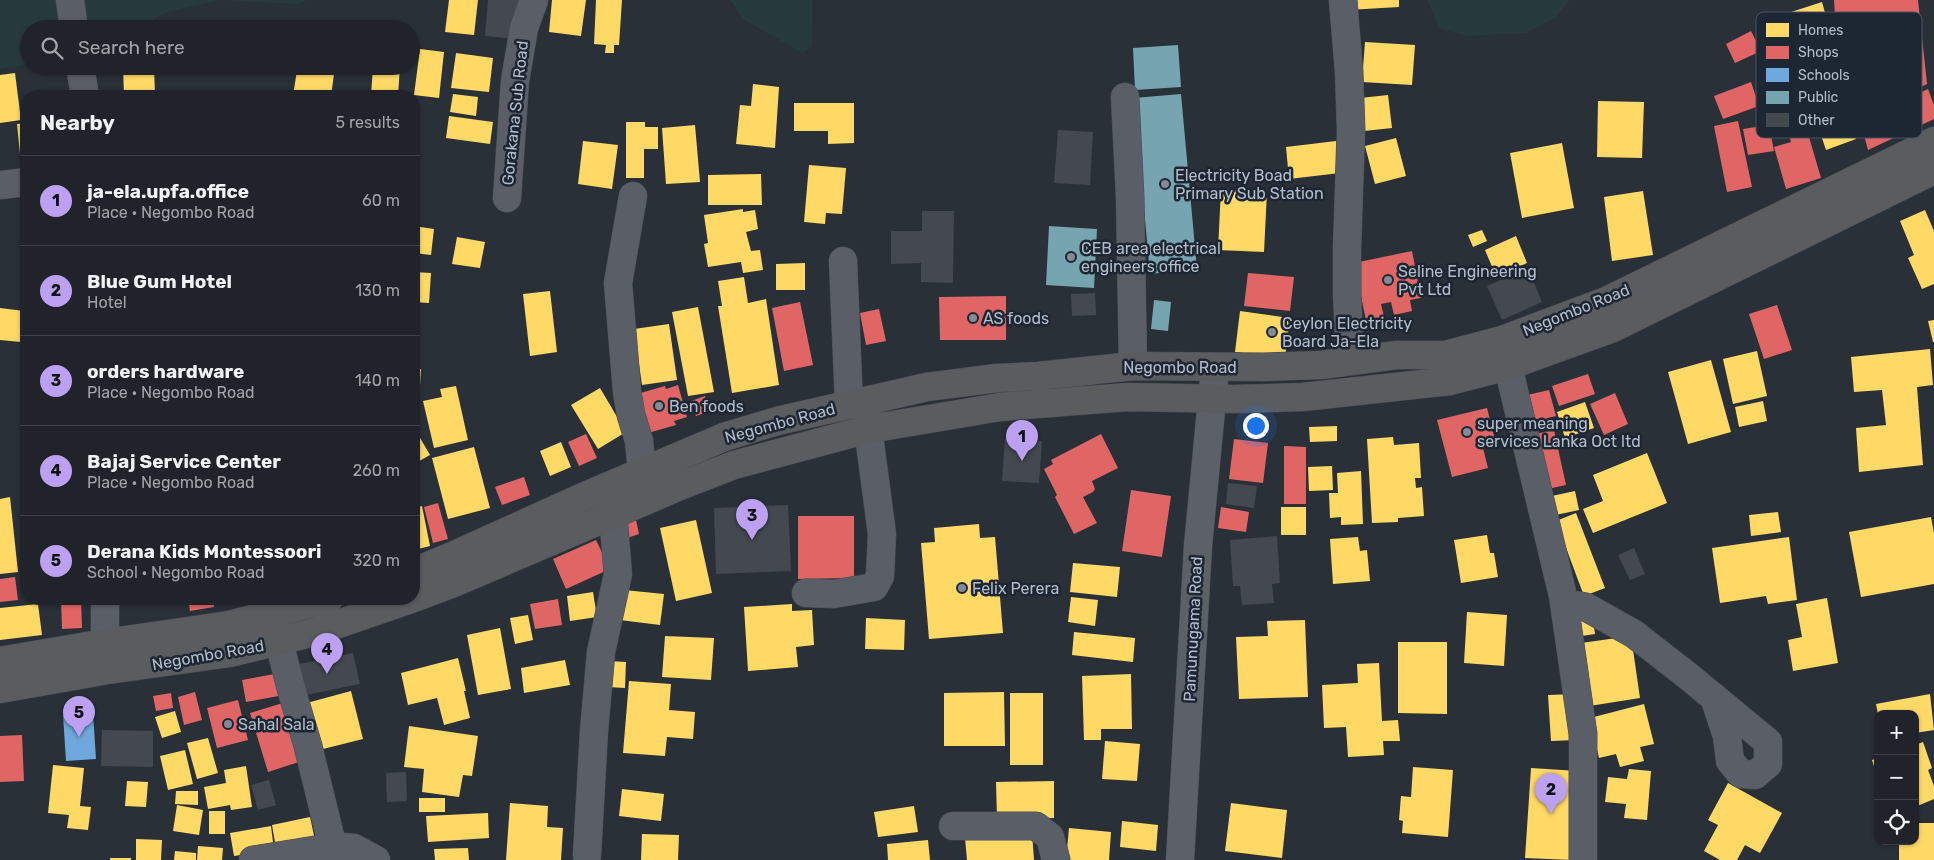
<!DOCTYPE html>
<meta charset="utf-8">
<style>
:root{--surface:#20242a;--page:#282c32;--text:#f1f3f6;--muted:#a2a4a8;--line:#3d4147;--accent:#bca0f2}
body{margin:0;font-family:Rubik,sans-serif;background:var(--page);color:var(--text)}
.controls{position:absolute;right:15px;bottom:15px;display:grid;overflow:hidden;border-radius:10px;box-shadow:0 1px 4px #0004}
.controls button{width:45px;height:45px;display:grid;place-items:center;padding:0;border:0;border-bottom:1px solid var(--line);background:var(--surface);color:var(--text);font:25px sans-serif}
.you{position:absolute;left:1255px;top:425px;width:18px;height:18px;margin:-12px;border:4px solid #fff;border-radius:50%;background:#1a73e8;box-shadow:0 0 0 8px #1a73e833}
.badge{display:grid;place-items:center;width:32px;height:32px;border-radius:50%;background:var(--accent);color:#111;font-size:16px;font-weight:700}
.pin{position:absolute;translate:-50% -41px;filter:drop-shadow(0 1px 2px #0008)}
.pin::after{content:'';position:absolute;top:26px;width:18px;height:15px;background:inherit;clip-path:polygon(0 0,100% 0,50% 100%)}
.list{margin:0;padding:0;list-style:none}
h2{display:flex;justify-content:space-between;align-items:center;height:65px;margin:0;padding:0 20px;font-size:21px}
h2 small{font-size:16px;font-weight:400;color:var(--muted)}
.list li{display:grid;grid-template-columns:32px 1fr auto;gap:15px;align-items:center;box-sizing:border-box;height:90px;padding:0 20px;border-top:1px solid var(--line)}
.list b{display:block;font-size:19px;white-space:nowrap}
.list p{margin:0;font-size:16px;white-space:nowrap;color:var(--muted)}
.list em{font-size:16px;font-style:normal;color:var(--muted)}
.icon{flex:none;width:28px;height:28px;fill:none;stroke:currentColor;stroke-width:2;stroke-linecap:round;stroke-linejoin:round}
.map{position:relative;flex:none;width:1934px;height:860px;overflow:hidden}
.search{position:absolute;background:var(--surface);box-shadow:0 1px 4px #0004;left:20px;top:20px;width:400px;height:55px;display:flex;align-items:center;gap:12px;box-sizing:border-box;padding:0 18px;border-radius:28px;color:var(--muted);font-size:19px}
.panel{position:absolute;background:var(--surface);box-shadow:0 1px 4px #0004;left:20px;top:90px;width:400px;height:515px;border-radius:20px}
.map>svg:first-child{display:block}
.green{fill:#273a3e}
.homes{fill:#ffd966}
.shops{fill:#e06666}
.schools{fill:#6fa8dc}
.public{fill:#76a5af}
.building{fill:#444950}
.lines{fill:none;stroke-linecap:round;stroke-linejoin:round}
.minor-casing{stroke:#484c53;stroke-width:29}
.major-casing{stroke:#484c55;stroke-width:29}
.highway-casing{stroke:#474c53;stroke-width:29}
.minor{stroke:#5a5e66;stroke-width:28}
.major{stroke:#5c6168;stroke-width:28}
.highway{stroke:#5a5d60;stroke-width:28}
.poi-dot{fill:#848b96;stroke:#1d2633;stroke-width:2}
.labels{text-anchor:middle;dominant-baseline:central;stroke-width:5;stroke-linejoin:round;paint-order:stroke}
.street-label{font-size:16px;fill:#b4bcc9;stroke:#1d2633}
.poi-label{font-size:16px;fill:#b4bcc9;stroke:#1d2633;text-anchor:start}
.key{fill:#1d2633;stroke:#4a5360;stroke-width:1}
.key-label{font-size:14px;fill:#b4bcc9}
</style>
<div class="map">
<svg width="1934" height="860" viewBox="0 0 1934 860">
<rect width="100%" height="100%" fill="#2a3038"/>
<path class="green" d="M0 0H307L299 4 220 0 167 12 136 29H29V64L0 69Z
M730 0H813L812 46 803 53 743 19Z
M1427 0H1570L1555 18 1526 33 1469 36 1440 29Z"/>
<path class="homes" d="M449 0H478L474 35 445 32Z
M552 0H586L581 36 549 32Z
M596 0H622L619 45H614V53H605L606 45 594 44Z
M1347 0H1399V7L1348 10Z
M1822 2 1833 41 1806 49 1801 31 1791 34 1785 14Z
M1365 42 1415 45 1412 85 1362 82Z
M420 49 444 52 439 98 414 95Z
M456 53 493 58 489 92 451 88Z
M123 66H154L155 96H124Z
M373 66H400L398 96H371Z
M297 70 334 74 331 96H293Z
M15 73 21 120 0 123V75Z
M753 84 779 87 775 148 736 144 740 105 751 106Z
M453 94 478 97 476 116 450 112Z
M1388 95 1392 128 1364 131 1360 98Z
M1841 98 1856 139 1826 150 1812 108Z
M1598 101 1644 102 1642 158 1597 157Z
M794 103H854V143L828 144V131H794Z
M449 116 493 122 490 144 446 138Z
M626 122H645V127H658V149H644V178H626Z
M26 123V153L20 154 17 124Z
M695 125 700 182 666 184 662 128Z
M1396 138 1406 176 1375 184 1365 146Z
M583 141 618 145 612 189 578 184Z
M1336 141 1340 173 1289 179 1286 147Z
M1562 143 1574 208 1522 218 1510 153Z
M809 165 846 168 842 214 826 213 825 224 804 222Z
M761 174 762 205H708V175Z
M1221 189 1267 192 1264 252 1218 250Z
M1643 191 1653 255 1612 261 1604 197Z
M743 209V212L755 210 758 229 746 232 751 251 760 250 763 270 743 273 741 262 708 267 704 244 708 243 704 215Z
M1925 210 1934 231V284L1922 289 1908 258 1914 255 1900 221Z
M414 226 434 229 431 255 414 253Z
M1482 230 1487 241 1473 247 1468 235Z
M1516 236 1527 263 1496 276 1485 250Z
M457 237 485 242 480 268 452 264Z
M805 263V290H776V264Z
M414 272 431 273 429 303 414 302Z
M744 277 748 303 766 299 779 385 732 393 718 306H722L718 281Z
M550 291 557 352 530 356 523 294Z
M698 307 714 392 688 396 672 312Z
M0 308 24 311 21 342 0 340Z
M1240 311 1290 318 1285 358 1235 352Z
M1934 320V342H1933L1928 321Z
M669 324 677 380 642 385 634 329Z
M1930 349 1933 385 1917 387 1923 465 1859 472 1856 428 1886 425 1882 390 1854 392 1851 357Z
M1757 351 1767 396 1733 404 1723 359Z
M1711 360 1731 432 1688 444 1668 372Z
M414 369H421L419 402 414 401Z
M456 386 468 440 434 448 423 401 442 397 440 389Z
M600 388 626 432 598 449 571 405Z
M1763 401 1767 421 1739 427 1735 407Z
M1585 402 1594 428 1565 438 1557 412Z
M1337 426V441L1310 442 1309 427Z
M416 431 430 455 414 464V432Z
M1393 437 1394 445 1419 443 1421 478H1415L1416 488 1422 487 1424 516 1398 518V522L1372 523 1367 439Z
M561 442 571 467 550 476 540 451Z
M474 447 490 508 448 519 432 458Z
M1647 453 1667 503 1593 533 1583 509 1603 501 1593 475Z
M1332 466 1333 490 1309 491 1308 467Z
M1361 471 1363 524 1341 525V517L1330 518 1329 493H1338L1337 473Z
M1575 491 1579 510 1551 516 1547 497Z
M10 497 18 572 0 574V499Z
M422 506 430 546 414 550V508Z
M1281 507H1306V535H1281Z
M1778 512 1781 532 1751 536 1749 515Z
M1576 513 1605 588 1584 596 1556 521Z
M1931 517 1934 533V584L1861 597 1849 532Z
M696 520 712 593 676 601 660 528Z
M979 524 980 538 995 537 1003 633 929 639 921 543 935 542 934 528Z
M1487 535 1490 553H1494L1498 577 1461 583 1454 540Z
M1358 537 1360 551 1367 550 1370 581 1333 584 1330 539Z
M1789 537 1797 600 1768 604 1766 596 1720 603 1712 548Z
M1073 563 1120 567 1117 597 1070 592Z
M624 590 664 594 660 625 620 620Z
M593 592 597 617 570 621 567 596Z
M1071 597 1098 600 1095 626 1068 622Z
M1827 598 1838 663 1793 671 1788 640 1802 637 1796 604Z
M38 604 42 635 0 640V608Z
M792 604V611L812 610 814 645 796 647 798 667 748 671 744 607Z
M1467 612 1507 615 1504 666 1464 663Z
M1592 614 1595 634 1575 637 1572 618Z
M528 615 533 640 515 644 510 618Z
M866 618 905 620 904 650 865 649Z
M1305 620 1308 697 1239 699 1236 637 1268 636 1267 621Z
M500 628 511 689 478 695 467 635Z
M1074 632 1135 638 1133 662 1072 655Z
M665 636 714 638 711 680 662 677Z
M1631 636 1640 698 1583 707 1574 644Z
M1398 642H1447V714L1398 713Z
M458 658 466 691H464L470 718 444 725 437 698 408 705 401 673Z
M565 660 570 685 524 693 521 668Z
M609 661 626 662 625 688 608 687Z
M1379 663 1382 721 1398 720 1400 741H1383L1384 755 1348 757 1346 727 1324 728 1322 685 1358 683 1357 664Z
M1131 674 1132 729H1101V740H1084L1082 676Z
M629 681 671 684 669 710 695 712 693 739 667 737 665 756 623 753Z
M351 691 363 739 315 751 303 704Z
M1004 692 1005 746H944V693Z
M1010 693H1043V765H1010Z
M1574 694 1577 740 1551 741 1548 695Z
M1930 694 1934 730 1915 733V714H1878L1876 704Z
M1644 704 1654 744 1640 747 1644 761 1620 767 1616 754 1599 758 1590 718Z
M175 711 181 732 162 738 155 717Z
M409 726 478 736 472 776 463 775 459 797 422 792 424 769 404 767Z
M208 738 218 773 197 779 187 743Z
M1105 741 1140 744 1137 781 1102 779Z
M1923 742 1932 768 1928 770 1934 786V799L1915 807V745Z
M185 750 193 784 168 790 160 756Z
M1878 758V776H1877L1872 760Z
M53 765 84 768 80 806 91 807 88 830 67 828 69 815 48 813Z
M246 766 252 807 231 810 230 805 208 809 204 787 226 783 224 770Z
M1413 767 1453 770 1448 837 1402 833 1403 821 1399 820 1401 796 1411 797Z
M1531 768 1578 771 1572 860 1525 858Z
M1629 769 1651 771 1647 820 1624 818 1626 804 1605 802 1608 777 1627 779Z
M127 781 148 782 146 807 125 806Z
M1054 781V818L997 819 996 782Z
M1728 783 1782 813 1760 853 1745 845 1737 860H1720L1704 851 1718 825 1708 820Z
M622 789 664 794 661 821 619 816Z
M176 791H198V805L175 804Z
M419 798H445V812H419Z
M510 803 548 806 547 827 563 828 561 860H506Z
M1231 803 1287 810 1282 858 1225 851Z
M177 805 203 810 199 835 173 831Z
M914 806 918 832 878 837 874 812Z
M209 811H225V834H209Z
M488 813 489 838 428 842 426 816Z
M310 817 315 840 276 848 272 825Z
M1122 821 1158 825 1156 851 1120 847Z
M1915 823H1934V860H1899V841H1915Z
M271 826 274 850 234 856 230 833Z
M1069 828 1111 832 1109 860H1066Z
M1032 832 1034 860H967L965 838Z
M642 834 679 835 678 860H641Z
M136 839 162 840 161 860H136Z
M928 840 930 860H888L887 844Z
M198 846 223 848 222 860H197Z
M468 848 469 860H435L434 849Z
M175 851 196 853V860H174Z
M110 858H131V860H110Z"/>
<path class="shops" d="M1834 0H1918L1927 84 1856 117 1837 47Z
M1751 31 1761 51 1735 63 1726 44Z
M1751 82 1759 106 1723 119 1714 96Z
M1928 89 1934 105V119L1868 150 1860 120Z
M1804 120 1821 178 1786 189 1774 147 1791 142 1786 125Z
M1738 121 1752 187 1727 192 1714 126Z
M1769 125 1774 151 1748 155 1743 129Z
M1412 251 1421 298 1410 300 1412 311 1394 315 1391 302 1381 304 1385 321 1367 325 1354 263Z
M1248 273 1294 277 1290 311 1244 306Z
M1006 296V340H940L939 297Z
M800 302 813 365 784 371 772 308Z
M1777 305 1792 350 1764 359 1749 314Z
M879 309 886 341 866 345 860 313Z
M1588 374 1595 394 1559 406 1552 386Z
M678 385 687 417 674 421 676 425 641 435 630 396 665 386 666 389Z
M1549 390 1556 416 1527 424 1519 397Z
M1615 393 1628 424 1604 435 1590 404Z
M705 396 710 411 696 416 691 401Z
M1487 408 1496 444 1483 448 1488 468 1452 477 1437 420Z
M1554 430 1566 485 1543 490 1531 435Z
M586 434 597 458 579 466 568 442Z
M1101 434 1118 468 1092 481 1095 489 1093 492 1083 497 1097 523 1074 534 1055 497 1057 495 1044 469 1053 464 1051 460Z
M1234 439 1268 443 1263 483 1229 479Z
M1284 446 1306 447V504H1284Z
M524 477 530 495 502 505 495 487Z
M1131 490 1171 496 1162 557 1122 551Z
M438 503 448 539 433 543 424 507Z
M1221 507 1249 512 1246 532 1218 528Z
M798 516H854V578L798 579Z
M636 520 639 534 624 539 620 525Z
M596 540 610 569 566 589 553 559Z
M15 577 18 600 0 602V579Z
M61 599H81L82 628 62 629Z
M188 599H213L214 607 190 611Z
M558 599 562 625 535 629 530 604Z
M280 673 284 695 246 702 242 680Z
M195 692 202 720 184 725 178 697Z
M171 693 173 708 156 711 153 696Z
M238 700 248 740 217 748 207 708Z
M286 702 305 760 268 772 250 713Z
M22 735 24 781 0 782V736Z"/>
<path class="schools" d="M93 713 96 759 66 761 63 715Z"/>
<path class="public" d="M1178 45 1181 87 1135 90 1133 48Z
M1181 94 1197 269 1150 274 1134 98Z
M1049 226 1097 229 1094 288 1046 285Z
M1154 300 1171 302 1168 331 1151 329Z"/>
<path class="building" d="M488 0H522L519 39 485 36Z
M1058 130 1093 132 1090 185 1054 183Z
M922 211H954L953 283 921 282V263L891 264V231H922Z
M1528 268 1542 302 1502 320 1487 286Z
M1095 293 1096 315 1072 316 1071 294Z
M1005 438 1042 441 1039 483 1002 481Z
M1228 483 1257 486 1254 508 1226 504Z
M788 505 791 571 716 574 714 508Z
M1277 536 1280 583 1272 584 1274 603 1242 605 1240 586H1233L1230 540Z
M1634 548 1645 574 1630 580 1618 555Z
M353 653 360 684 301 696 295 665Z
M102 730 153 731V767L101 766Z
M406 772 407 801 387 802 386 773Z
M269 780 276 805 258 810 251 785Z"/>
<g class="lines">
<defs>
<path id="minor" d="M70 0 74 29
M1343 0 1349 72 1351 131 1347 249V294L1350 361
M80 66 85 96
M1125 97 1130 197 1133 366
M0 185 26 182
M633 196 618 283 627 392 631 415 639 441 642 472
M507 198 515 81 524 28 534 0
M843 261 849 405
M1508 366 1563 596 1583 734V860
M806 593 834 594 874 587 880 576 882 534 865 405
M105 599V643
M1564 603 1586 607 1634 634 1688 676 1768 742V764L1755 775 1741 774 1730 761 1727 736 1714 697
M273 619 292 692 308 746 333 848
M953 826H1036L1050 837 1056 860
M587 855 594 731 601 652 618 574 613 515
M253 860 315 850 342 847 354 848 376 860"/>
<path id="major" d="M1180 860 1198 546 1215 368"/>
<path id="highway" d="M414 572 450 557 585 496 724 437 777 421 927 387 997 378 1038 376 1133 366 1263 367 1321 365 1397 355H1445L1502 340 1606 301 1934 141
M414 598 454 583 680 486 734 465 869 429 1000 407 1128 397 1234 399 1303 397 1450 381 1508 366 1613 328 1934 170
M0 661 105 643 229 625 329 599
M0 689 108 670 230 653 315 632 411 599"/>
</defs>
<use href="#minor" class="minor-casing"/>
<use href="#major" class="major-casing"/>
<use href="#highway" class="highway-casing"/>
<use href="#minor" class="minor"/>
<use href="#major" class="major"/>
<use href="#highway" class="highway"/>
</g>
<g class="poi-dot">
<circle cx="1165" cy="184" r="5"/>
<circle cx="1071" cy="257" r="5"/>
<circle cx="1388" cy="280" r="5"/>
<circle cx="973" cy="318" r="5"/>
<circle cx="1272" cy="332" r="5"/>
<circle cx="659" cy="406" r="5"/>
<circle cx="1467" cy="432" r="5"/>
<circle cx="962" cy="588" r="5"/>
<circle cx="228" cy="724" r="5"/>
</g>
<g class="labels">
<g class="street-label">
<text transform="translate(515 113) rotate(-84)">Gorakana Sub Road</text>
<text transform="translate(1576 310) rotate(-22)">Negombo Road</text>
<text x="1180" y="367">Negombo Road</text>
<text transform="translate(780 423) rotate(-15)">Negombo Road</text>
<text transform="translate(1193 629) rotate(-87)">Pamunugama Road</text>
<text transform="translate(208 655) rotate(-10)">Negombo Road</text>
</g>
<g class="poi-label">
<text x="1175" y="175">Electricity Boad<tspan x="1175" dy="18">Primary Sub Station</tspan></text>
<text x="1081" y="248">CEB area electrical<tspan x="1081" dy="18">engineers office</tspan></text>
<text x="1398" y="271">Seline Engineering<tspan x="1398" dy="18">Pvt Ltd</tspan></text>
<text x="983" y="318">AS foods</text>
<text x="1282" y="323">Ceylon Electricity<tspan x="1282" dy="18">Board Ja-Ela</tspan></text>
<text x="669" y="406">Ben foods</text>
<text x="1477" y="423">super meaning<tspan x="1477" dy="18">services Lanka Oct ltd</tspan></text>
<text x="972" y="588">Felix Perera</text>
<text x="238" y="724">Sahal Sala</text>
</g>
</g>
<rect x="1756" y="12" width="166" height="126" rx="8" class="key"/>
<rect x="1766" y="23" width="23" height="14" fill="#ffd966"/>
<rect x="1766" y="46" width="23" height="13" fill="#e06666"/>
<rect x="1766" y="68" width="23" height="14" fill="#6fa8dc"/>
<rect x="1766" y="91" width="23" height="13" fill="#76a5af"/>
<rect x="1766" y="113" width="23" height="14" fill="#444950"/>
<g class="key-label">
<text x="1798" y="35">Homes</text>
<text x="1798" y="57">Shops</text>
<text x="1798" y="80">Schools</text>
<text x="1798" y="102">Public</text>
<text x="1798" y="125">Other</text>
</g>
</svg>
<div class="controls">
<button>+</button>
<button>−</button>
<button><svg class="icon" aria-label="locate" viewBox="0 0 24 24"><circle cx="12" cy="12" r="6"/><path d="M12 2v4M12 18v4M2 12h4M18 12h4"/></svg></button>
</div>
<div class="you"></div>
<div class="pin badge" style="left:1022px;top:461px">1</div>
<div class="pin badge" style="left:1551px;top:814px">2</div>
<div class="pin badge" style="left:752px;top:540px">3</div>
<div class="pin badge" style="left:327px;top:674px">4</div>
<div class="pin badge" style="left:79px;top:737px">5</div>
<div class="search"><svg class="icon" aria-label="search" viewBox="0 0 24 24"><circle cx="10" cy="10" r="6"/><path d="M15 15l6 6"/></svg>Search here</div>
<section class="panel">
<h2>Nearby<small>5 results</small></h2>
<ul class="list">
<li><span class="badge">1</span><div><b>ja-ela.upfa.office</b><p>Place · Negombo Road</p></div><em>60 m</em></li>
<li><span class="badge">2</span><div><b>Blue Gum Hotel</b><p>Hotel</p></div><em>130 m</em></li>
<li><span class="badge">3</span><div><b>orders hardware</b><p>Place · Negombo Road</p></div><em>140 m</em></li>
<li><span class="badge">4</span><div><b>Bajaj Service Center</b><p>Place · Negombo Road</p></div><em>260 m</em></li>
<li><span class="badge">5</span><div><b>Derana Kids Montessoori</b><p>School · Negombo Road</p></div><em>320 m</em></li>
</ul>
</section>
</div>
